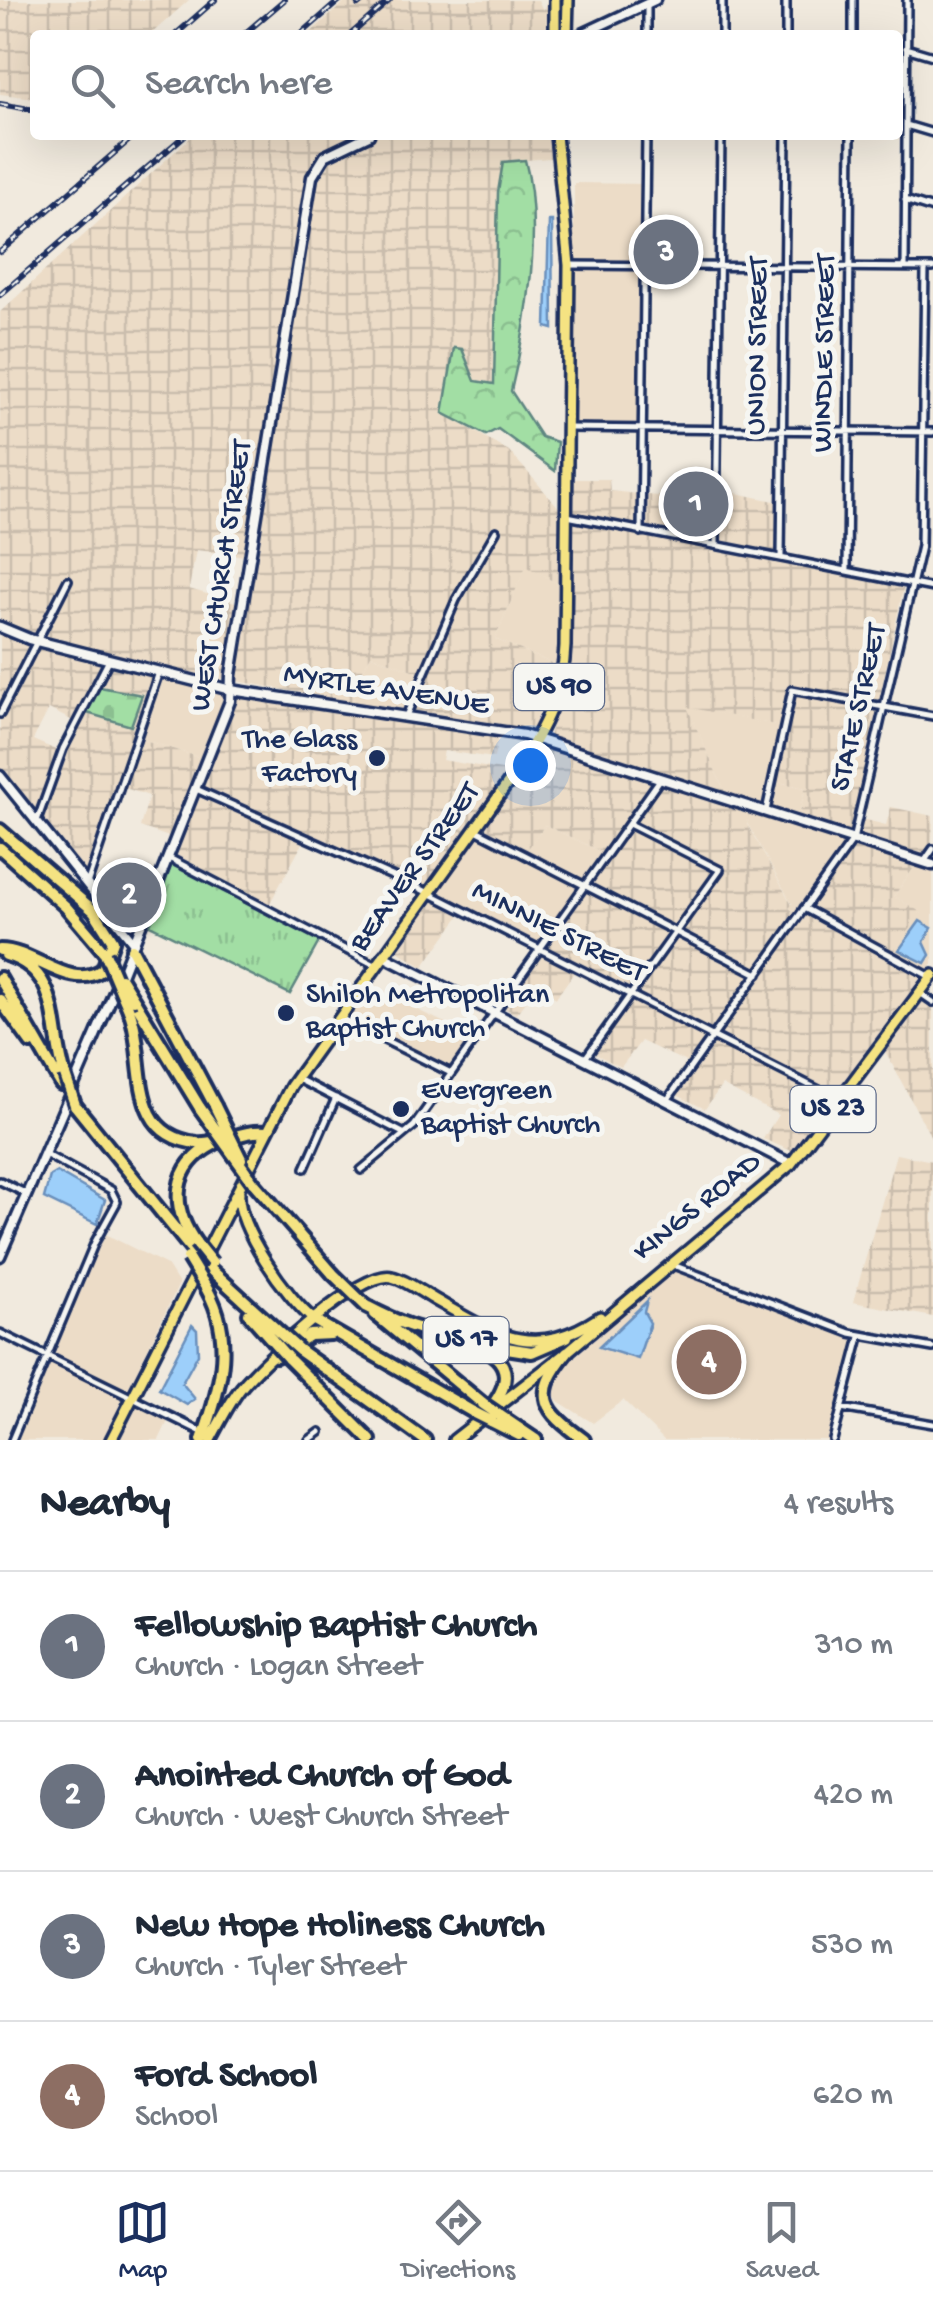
<!DOCTYPE html>
<meta charset="utf-8">
<style>
:root{--surface:#fff;--page:#f2f2f3;--text:#1f2937;--muted:#747a83;--line:#e0e1e3;--accent:#1b2f5e}
body{margin:0;font-family:"Gochi Hand",sans-serif;background:var(--page);color:var(--text)}
.you{position:absolute;left:530px;top:765px;width:35px;height:35px;margin:-25px;border:8px solid #fff;border-radius:50%;background:#1a73e8;box-shadow:0 0 0 15px #1a73e833}
.badge{display:grid;place-items:center;width:65px;height:65px;border-radius:50%;background:var(--accent);color:#fff;font-size:32px;font-weight:700}
.pin{position:absolute;translate:-50% -50%;border:5px solid #fff;box-shadow:0 2px 10px #0006}
.list{margin:0;padding:0;list-style:none}
h2{display:flex;justify-content:space-between;align-items:center;height:130px;margin:0;padding:0 40px;font-size:42px}
h2 small{font-size:32px;font-weight:400;color:var(--muted)}
.list li{display:grid;grid-template-columns:65px 1fr auto;gap:30px;align-items:center;box-sizing:border-box;height:150px;padding:0 40px;border-top:2px solid var(--line)}
.list b{display:block;font-size:38px;white-space:nowrap}
.list p{margin:0;font-size:32px;white-space:nowrap;color:var(--muted)}
.list em{font-size:32px;font-style:normal;color:var(--muted)}
.icon{flex:none;width:55px;height:55px;fill:none;stroke:currentColor;stroke-width:2;stroke-linecap:round;stroke-linejoin:round}
.map{position:relative;flex:none;width:933px;height:1440px;overflow:hidden}
.search{position:absolute;background:var(--surface);box-shadow:0 10px 40px #0002;left:30px;right:30px;top:30px;height:110px;display:flex;align-items:center;gap:25px;box-sizing:border-box;padding:0 35px;border-radius:10px;color:var(--muted);font-size:38px}
.sheet{height:730px;background:var(--surface)}
nav{display:flex;justify-content:space-around;align-items:center;box-sizing:border-box;height:140px;border-top:2px solid var(--line);background:var(--surface);font-size:28px;color:var(--muted)}
nav a{display:grid;justify-items:center;gap:5px}
nav .on{color:var(--accent)}
.map>svg:first-child{display:block}
.built{fill:#ecdcc7}
.industrial{fill:url(#industrial-grid);fill-rule:evenodd}
.forest{fill:url(#forest-crowns);stroke:#5e8681;stroke-width:2.5}
.cemetery{fill:url(#cemetery-stones);stroke:#5e8681;stroke-width:2.5}
.park{fill:url(#park-tufts);stroke:#5e8681;stroke-width:2.5}
.water{fill:#9dcffa;stroke:#698fbc;stroke-width:2.5}
.lines{fill:none;stroke-linecap:round;stroke-linejoin:round}
.minor-casing{stroke:#1b2f5e;stroke-width:12}
.tertiary-casing{stroke:#1b2f5e;stroke-width:15}
.secondary-casing{stroke:#1b2f5e;stroke-width:15}
.primary-casing{stroke:#1b2f5e;stroke-width:16}
.motorway-casing{stroke:#1b2f5e;stroke-width:18}
.minor{stroke:#f6f6f2;stroke-width:5}
.tertiary{stroke:#f6f6f2;stroke-width:8}
.secondary{stroke:#f6f6f2;stroke-width:8}
.primary{stroke:#f5e382;stroke-width:9}
.motorway{stroke:#f5e382;stroke-width:10}
.rail-casing{stroke:#1b2f5e;stroke-width:6}
.rail{stroke:#f6f6f2;stroke-width:2.5;stroke-dasharray:8;stroke-linecap:butt}
.motorway-bridge-casing{stroke:#1b2f5e;stroke-width:18;stroke-linecap:butt}
.motorway-bridge{stroke:#f5e382;stroke-width:10}
.poi-dot{fill:#1b2f5e;stroke:#f6f6f2;stroke-width:4}
.labels{text-anchor:middle;dominant-baseline:central;stroke-width:10;stroke-linejoin:round;paint-order:stroke}
.shield{fill:#f6f6f2;stroke:#5d6b8a;stroke-width:2.5}
.shield-label{font-size:28px;font-weight:bold;fill:#1b2f5e}
.street-label{font-size:30px;fill:#1b2f5e;stroke:#f6f6f2}
.poi-label{font-size:30px;fill:#1b2f5e;stroke:#f6f6f2;text-anchor:start}
</style>
<div class="map">
<svg width="933" height="1440" viewBox="0 0 933 1440">
<defs>
<pattern id="industrial-grid" width="8" height="8" patternUnits="userSpaceOnUse" patternTransform="scale(2.5)"><rect width="8" height="8" fill="#ecdcc7"/><path d="M0 4h8M4 0v8" fill="none" stroke="#cabdad"/></pattern>
<pattern id="forest-crowns" width="20" height="18" patternUnits="userSpaceOnUse" patternTransform="scale(2.5)"><rect width="20" height="18" fill="#a2dea4"/><path d="M2 6a3 3 0 1 1 6 0M12 15a3 3 0 1 1 6 0" fill="none" stroke="#8bbf90"/></pattern>
<pattern id="cemetery-stones" width="16" height="16" patternUnits="userSpaceOnUse" patternTransform="scale(2.5)"><rect width="16" height="16" fill="#a2dea4"/><path d="M2 7V4a2 2 0 0 1 4 0v3zM10 15v-3a2 2 0 0 1 4 0v3z" fill="#8bbf90"/></pattern>
<pattern id="park-tufts" width="24" height="20" patternUnits="userSpaceOnUse" patternTransform="scale(2.5)"><rect width="24" height="20" fill="#a2dea4"/><path d="M3 7l-1-3M5 7V3M7 7l1-3M15 17l-1-3M17 17v-4M19 17l1-3" fill="none" stroke="#8bbf90"/></pattern>
</defs>
<rect width="100%" height="100%" fill="#f1eade"/>
<filter id="ink" filterUnits="userSpaceOnUse"><feTurbulence type="fractalNoise" baseFrequency=".01" numOctaves="2"/><feDisplacementMap in="SourceGraphic" scale="20" xChannelSelector="R" yChannelSelector="G"/><feConvolveMatrix kernelMatrix="1 2 1 2 8 2 1 2 1" color-interpolation-filters="sRGB"/></filter>
<g filter="url(#ink)">
<path class="built" d="M574 183 649 184 646 425 574 422Z
M526 565 560 585 558 666 495 639Z
M371 655 426 675 412 711 353 702 356 683Z
M152 676 226 695 204 759 132 736Z
M686 706 781 726 769 780 805 788 799 816 725 792Z
M750 812 855 846 803 919 789 908 792 904 747 823Z
M545 825 604 853 535 950 432 899 477 836 521 857Z
M915 866 933 871V962L928 970 892 953 921 913 894 896Z
M370 988 471 1035 445 1075 344 1024Z
M105 1234 167 1265 179 1284 104 1440H16Z
M675 1269 854 1339 828 1440H664L623 1400 593 1423 558 1401 548 1388 555 1374Z
M135 1404 168 1421 159 1440H117Z"/>
<path class="industrial" d="M0 0H189L150 35H35V98L0 94Z
M347 0H538L543 10 548 0 546 35H308Z
M193 135H359L319 156 308 175 246 556 196 550 189 589 239 603 227 675 220 680 33 634 0 620V312Z
M378 135H549L550 158 502 162 494 385 475 381 462 349 443 413 509 451 561 510 560 585 526 566 495 639 558 666 533 729 412 711 426 675 371 655 356 683 353 702 236 681 314 183 331 157Z
M574 479H609L610 491 677 498 673 533 711 539 713 488 779 502 778 561 904 585 854 817 886 825 891 807 933 816 931 859 799 816 805 788 769 780 780 726 687 707 725 792 549 736 572 656Z
M0 634 37 648 152 676 132 736 204 759 172 838 140 827 149 796 116 785 84 879 0 770ZM49 709 73 721 58 751 33 740Z
M238 696 498 736 494 758 444 751 442 760 508 771 421 893 305 839 265 912 172 863Z
M544 747 750 812 747 824 792 905 789 908 803 919 855 846 915 866 894 896 922 913 893 953 928 970 792 1151 763 1139 778 1115 722 1085 705 1109 667 1090 686 1062 641 1041 621 1067 587 1050 624 997 575 971 556 998 537 986 516 1014 497 1004 604 853 545 825 522 857 477 836Z
M432 899 461 914 423 967 396 950Z
M923 1000 933 1007V1141L885 1051Z
M896 1154 933 1161V1317L853 1302Z"/>
<path class="forest" d="M525 160C543 226 527 324 511 391L541 437 557 442 555 471 498 429 486 435 443 413 454 348 462 349 475 381 494 384 498 192 503 162Z"/>
<path class="cemetery" d="M100 687 142 695 131 726 87 713Z"/>
<path class="park" d="M172 863 320 940 290 994 150 925Z"/>
<path class="water" d="M549 221H552L553 329 546 327Z
M920 921 932 928 924 942 930 955 925 963 899 950Z
M57 1172 105 1200 97 1224 44 1198 50 1176Z
M647 1301 644 1312 650 1323 638 1359 599 1347Z
M192 1325 197 1330 198 1354 182 1383 195 1399 187 1405 159 1389Z"/>
<g class="lines">
<defs>
<path id="minor" d="M647 35V4
M722 35V0
M786 35V0
M853 35V0
M906 48 933 56
M906 125 933 133
M905 200 933 209
M569 265 933 268
M905 268 907 0
M568 428 933 432
M567 516 933 588
M641 532 646 135
M716 545 721 135
M781 557 786 135
M847 571 851 135
M0 714 68 580
M406 716 456 600 496 531
M196 789 421 889 837 1099
M766 811 792 690 933 716
M37 821 63 749 109 660
M476 830 758 974
M169 858 375 965
M924 862 933 849
M87 884 159 672
M804 908 931 977
M920 993 933 1002
M342 1019 451 1073
M586 1057 720 870 629 824
M296 1078 403 1133
M668 1099 853 840 921 546 925 268
M305 1168 336 1098
M361 1170 414 1126 661 778
M0 1181 27 1194
M673 1265 850 1333 933 1348
M0 1333 204 1433
M841 1408 933 1424
M12 1440 95 1242 117 1202 111 1190 45 1154
M309 1440 320 1432
M833 1440 860 1337"/>
<path id="tertiary" d="M580 35 655 0
M0 776 134 943
M383 956 791 1164
M0 1256 118 983 230 701 231 675 312 177 325 156 369 135"/>
<path id="secondary" d="M0 627 29 639 231 690 524 735 933 865"/>
<path id="primary" d="M555 35V0
M567 35 568 0
M239 1192C236 1226 287 1298 314 1320
M111 1440 291 1086 518 769C542 731 564 691 565 646L569 265 556 135
M210 1440C220 1422 229 1403 241 1388 262 1362 361 1269 392 1277 406 1280 420 1291 432 1298 495 1334 532 1362 600 1317
M454 1440 567 1352 791 1164 933 975"/>
<path id="motorway" d="M0 830 94 911 113 941 103 969C71 993 35 950 0 950
M0 848 66 907 105 953
M132 949 215 1106
M6 955C63 971 50 1030 65 1075
M0 978 61 1084
M0 1000 31 1043
M134 1000 200 1108
M129 1010C148 1057 124 1135 197 1143 221 1145 242 1129 266 1132
M75 1105 192 1250
M253 1182 333 1274
M196 1243C170 1207 171 1166 214 1144
M209 1268 280 1333
M366 1306C381 1314 396 1321 411 1326 458 1341 546 1348 483 1417
M249 1314 272 1340
M375 1314 483 1404
M314 1320 473 1412
M487 1345 532 1352 567 1337
M299 1350 425 1440
M567 1352C531 1396 543 1410 584 1440
M276 1356 310 1335 331 1334
M288 1358 370 1440
M499 1415 536 1440
M491 1421 519 1435
M202 1440C222 1385 236 1333 202 1281"/>
</defs>
<use href="#minor" class="minor-casing"/>
<use href="#tertiary" class="tertiary-casing"/>
<use href="#secondary" class="secondary-casing"/>
<use href="#primary" class="primary-casing"/>
<use href="#motorway" class="motorway-casing"/>
<use href="#minor" class="minor"/>
<use href="#tertiary" class="tertiary"/>
<use href="#secondary" class="secondary"/>
<use href="#primary" class="primary"/>
<use href="#motorway" class="motorway"/>
<defs>
<path id="rail" d="M358 5 364 0
M175 35 215 0
M243 35 284 0
M300 35 340 0
M350 35 390 0
M0 104 35 110
M0 252 135 135
M0 295 185 135"/>
</defs>
<use href="#rail" class="rail-casing"/>
<use href="#rail" class="rail"/>
<defs>
<path id="motorway-bridge" d="M105 953 129 1010
M121 979 134 1000
M65 1075 75 1105
M215 1106 241 1159
M200 1108 253 1182
M196 1243 212 1263
M188 1258 202 1281
M333 1274 366 1306
M280 1333 299 1350
M272 1340 288 1358
M483 1404 499 1415
M473 1412 491 1421"/>
</defs>
<use href="#motorway-bridge" class="motorway-bridge-casing"/>
<use href="#motorway-bridge" class="motorway-bridge"/>
</g>
</g>
<g class="poi-dot">
<circle cx="377" cy="758" r="10"/>
<circle cx="286" cy="1013" r="10"/>
<circle cx="401" cy="1109" r="10"/>
</g>
<g class="labels">
<g class="shield">
<rect x="514" y="664" width="90" height="46" rx="8"/>
<rect x="790.5" y="1086" width="85" height="46" rx="8"/>
<rect x="423.5" y="1317" width="85" height="46" rx="8"/>
</g>
<g class="shield-label">
<text x="559" y="687">US 90</text>
<text x="833" y="1109">US 23</text>
<text x="466" y="1340">US 17</text>
</g>
<g class="street-label">
<text transform="translate(759 346) rotate(-89)">UNION STREET</text>
<text transform="translate(826 353) rotate(-89)">WINDLE STREET</text>
<text transform="translate(223 576) rotate(-81)">WEST CHURCH STREET</text>
<text transform="translate(386 691) rotate(9)">MYRTLE AVENUE</text>
<text transform="translate(860 708) rotate(-77)">STATE STREET</text>
<text transform="translate(416 868) rotate(-54)">BEAVER STREET</text>
<text transform="translate(558 933) rotate(27)">MINNIE STREET</text>
<text transform="translate(698 1208) rotate(-39)">KINGS ROAD</text>
</g>
<g class="poi-label">
<text x="357" y="741" text-anchor="end">The Glass<tspan x="357" dy="34">Factory</tspan></text>
<text x="306" y="996">Shiloh Metropolitan<tspan x="306" dy="34">Baptist Church</tspan></text>
<text x="421" y="1092">Evergreen<tspan x="421" dy="34">Baptist Church</tspan></text>
</g>
</g>
</svg>
<div class="you"></div>
<div class="pin badge" style="left:696px;top:504px;background:#6b7280">1</div>
<div class="pin badge" style="left:129px;top:895px;background:#6b7280">2</div>
<div class="pin badge" style="left:666px;top:252px;background:#6b7280">3</div>
<div class="pin badge" style="left:709px;top:1362px;background:#8d6e63">4</div>
<div class="search"><svg class="icon" aria-label="search" viewBox="0 0 24 24"><circle cx="10" cy="10" r="6"/><path d="M15 15l6 6"/></svg>Search here</div>
</div>
<section class="sheet">
<h2>Nearby<small>4 results</small></h2>
<ul class="list">
<li><span class="badge" style="background:#6b7280">1</span><div><b>Fellowship Baptist Church</b><p>Church · Logan Street</p></div><em>310 m</em></li>
<li><span class="badge" style="background:#6b7280">2</span><div><b>Anointed Church of God</b><p>Church · West Church Street</p></div><em>420 m</em></li>
<li><span class="badge" style="background:#6b7280">3</span><div><b>New Hope Holiness Church</b><p>Church · Tyler Street</p></div><em>530 m</em></li>
<li><span class="badge" style="background:#8d6e63">4</span><div><b>Ford School</b><p>School</p></div><em>620 m</em></li>
</ul>
</section>
<nav>
<a class="on"><svg class="icon" aria-label="map" viewBox="0 0 24 24"><path d="M3 6l6-2 6 2 6-2v14l-6 2-6-2-6 2zM9 4v14M15 6v14"/></svg>Map</a>
<a><svg class="icon" aria-label="directions" viewBox="0 0 24 24"><path d="M12 3l9 9-9 9-9-9zM9 14v-3h6M13 9l2 2-2 2"/></svg>Directions</a>
<a><svg class="icon" aria-label="saved" viewBox="0 0 24 24"><path d="M7 4h10v16l-5-4-5 4z"/></svg>Saved</a>
</nav>
